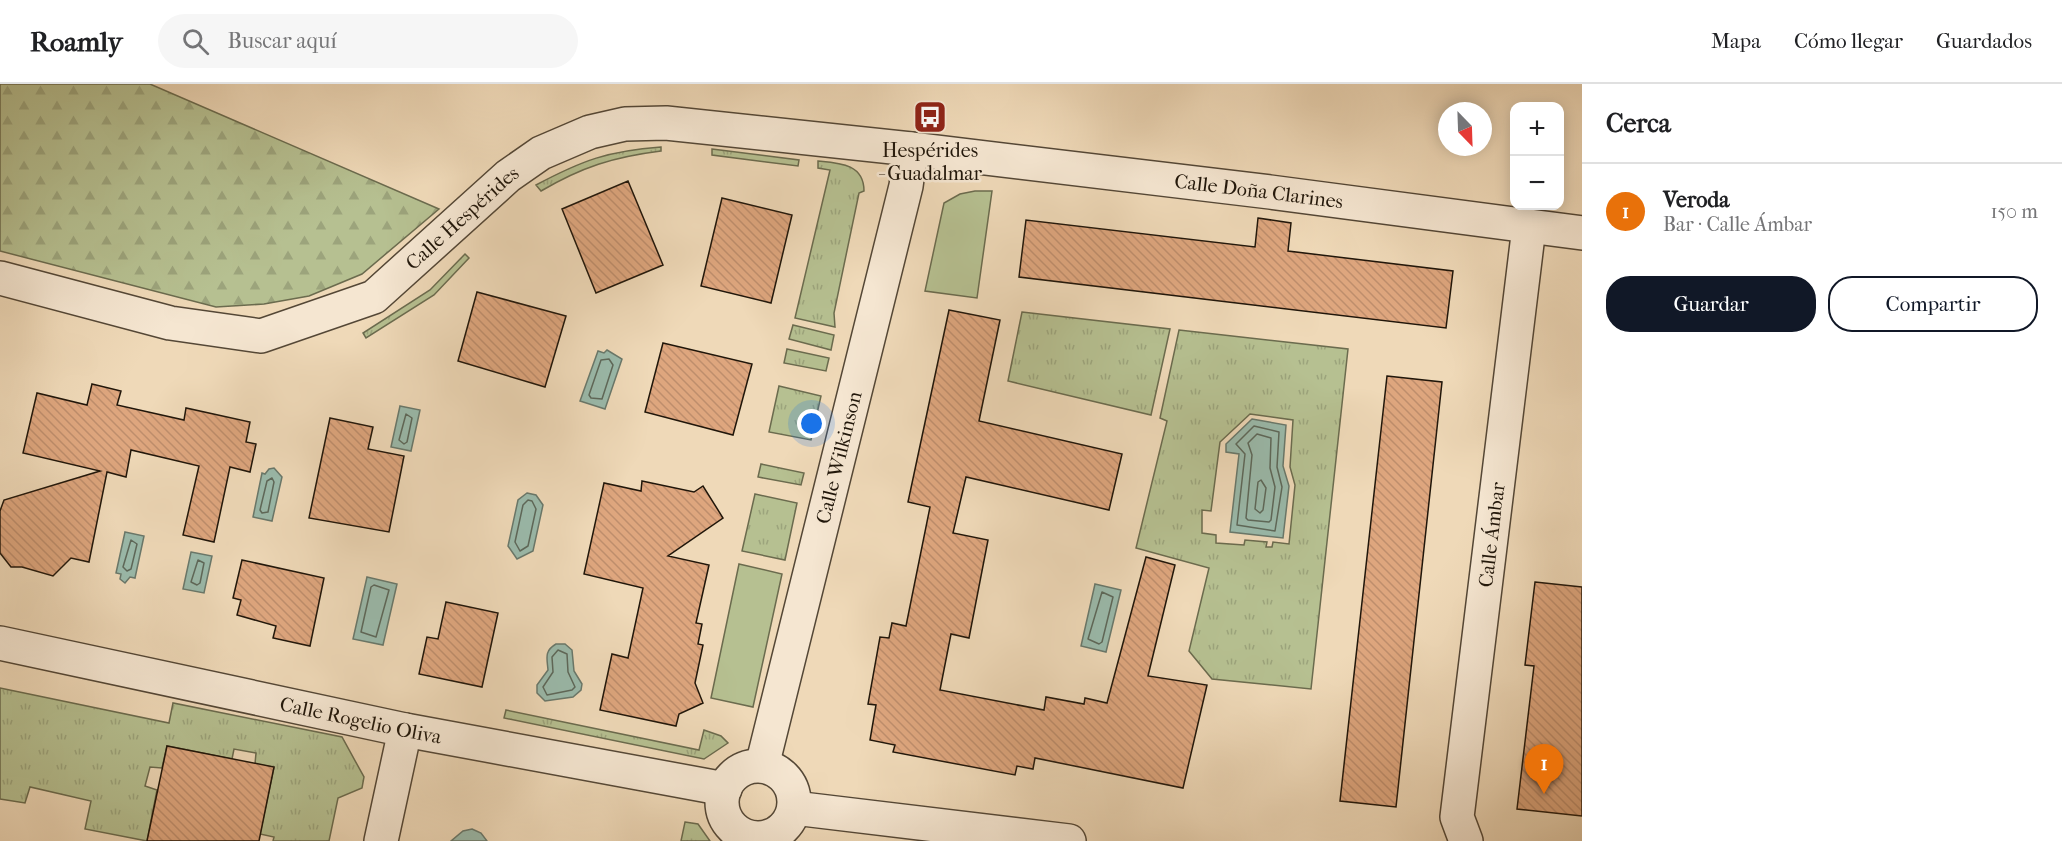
<!DOCTYPE html>
<html lang="es">
<meta charset="utf-8">
<style>
:root{--surface:#fff;--page:#f6f6f6;--text:#202124;--muted:#757577;--line:#e0e0e0;--accent:#111827}
body{margin:0;font-family:"IM FELL French Canon",serif;background:var(--page);color:var(--text)}
.controls{position:absolute;right:18px;top:18px;display:grid;overflow:hidden;border-radius:12px;box-shadow:0 3px 15px #0003}
.controls button{width:54px;height:54px;display:grid;place-items:center;padding:0;border:0;border-bottom:2px solid var(--line);background:var(--surface);color:var(--text);font:30px sans-serif}
.compass{position:absolute;left:1438px;top:18px;width:54px;height:54px;border-radius:50%;background:var(--surface);box-shadow:0 3px 15px #0003;rotate:157deg}
.you{position:absolute;left:812px;top:340px;width:21px;height:21px;margin:-15px;border:4px solid #fff;border-radius:50%;background:#1a73e8;box-shadow:0 0 0 9px #1a73e833}
.badge{display:grid;place-items:center;width:39px;height:39px;border-radius:50%;background:var(--accent);color:#fff;font-size:20px;font-weight:700}
.pin{position:absolute;translate:-50% -50px;filter:drop-shadow(0 2px 3px #0008)}
.pin::after{content:'';position:absolute;top:32px;width:21px;height:18px;background:inherit;clip-path:polygon(0 0,100% 0,50% 100%)}
.list{margin:0;padding:0;list-style:none}
h2{display:flex;justify-content:space-between;align-items:center;height:78px;margin:0;padding:0 24px;font-size:26px}
h2 small{font-size:20px;font-weight:400;color:var(--muted)}
.list li{display:grid;grid-template-columns:39px 1fr auto;gap:18px;align-items:center;box-sizing:border-box;height:96px;padding:0 24px;border-top:2px solid var(--line)}
.list b{display:block;font-size:22px;white-space:nowrap}
.list p{margin:0;font-size:20px;white-space:nowrap;color:var(--muted)}
.list em{font-size:20px;font-style:normal;color:var(--muted)}
.actions{display:flex;gap:12px;padding:18px 24px}
.actions a{flex:1;padding:14px 0;border:2px solid var(--accent);border-radius:24px;text-align:center;font-size:21px;color:var(--accent)}
.actions .main{background:var(--accent);color:#fff}
.icon{flex:none;width:33px;height:33px;fill:none;stroke:currentColor;stroke-width:2;stroke-linecap:round;stroke-linejoin:round}
.map{position:relative;flex:none;width:1582px;height:757px;overflow:hidden}
header{display:flex;align-items:center;gap:36px;box-sizing:border-box;height:84px;padding:0 30px;background:var(--surface);border-bottom:2px solid var(--line)}
header strong{font-size:28px}
nav{display:flex;gap:33px;margin-inline-start:auto;font-size:21px}
.search{width:420px;height:54px;background:var(--page);display:flex;align-items:center;gap:15px;box-sizing:border-box;padding:0 21px;border-radius:33px;color:var(--muted);font-size:22px}
main{display:flex}
aside{flex:1;background:var(--surface)}
.map>svg:first-child{display:block}
.grass{fill:url(#grass-tufts);stroke:#6b6b4e;stroke-width:1.5;fill-rule:evenodd}
.forest{fill:url(#forest-firs);stroke:#6b6b4e;stroke-width:1.5}
.garden{fill:#b6c091;stroke:#6b6b4e;stroke-width:1.5}
.water{fill:#9abaab;stroke:#69786b;stroke-width:1.5}
.lines{fill:none;stroke-linecap:round;stroke-linejoin:round}
.shore{stroke:#5d685a;stroke-width:1.5}
.building{fill:url(#building-back-hatch);stroke:#20160a;stroke-width:1.5}
.street-casing{stroke:#544736;stroke-width:36}
.street{stroke:#f5e6d1;stroke-width:33}
.labels{text-anchor:middle;dominant-baseline:central;stroke-width:5;stroke-linejoin:round;paint-order:stroke}
.poi-label{font-size:20px;fill:#20160a;stroke:#f5e6d1}
.street-label{font-size:20px;fill:#20160a;stroke:#f5e6d1}
</style>
<header>
<strong>Roamly</strong>
<div class="search"><svg class="icon" aria-label="search" viewBox="0 0 24 24"><circle cx="10" cy="10" r="6"/><path d="M15 15l6 6"/></svg>Buscar aquí</div>
<nav><a>Mapa</a><a>Cómo llegar</a><a>Guardados</a></nav>
</header>
<main>
<div class="map">
<svg width="1582" height="757" viewBox="0 0 1582 757">
<defs>
<pattern id="grass-tufts" width="24" height="20" patternUnits="userSpaceOnUse" patternTransform="scale(1.5)"><rect width="24" height="20" fill="#b6c091"/><path d="M3 7l-1-3M5 7V3M7 7l1-3M15 17l-1-3M17 17v-4M19 17l1-3" fill="none" stroke="#9ca47c"/></pattern>
<pattern id="forest-firs" width="22" height="20" patternUnits="userSpaceOnUse" patternTransform="scale(1.5)"><rect width="22" height="20" fill="#b6c091"/><path d="M5 1l3.5 6h-7zM16 11l3.5 6h-7z" fill="#9ca47c"/></pattern>
<pattern id="building-back-hatch" width="6" height="6" patternUnits="userSpaceOnUse" patternTransform="scale(1.5)"><rect width="6" height="6" fill="#dea67e"/><path d="M-1 5l2 2M0 0l6 6M5-1l2 2" fill="none" stroke="#be8e6c"/></pattern>
</defs>
<rect width="100%" height="100%" fill="#efd9b8"/>
<filter id="stains"><feTurbulence type="fractalNoise" baseFrequency=".00333" numOctaves="4"/><feColorMatrix values="0 0 0 0 .2 0 0 0 0 .09 0 0 0 0 .02 0 0 0 .5 -.17"/></filter>
<radialGradient id="worn" r=".72"><stop offset=".6" stop-color="#630" stop-opacity="0"/><stop offset="1" stop-color="#630" stop-opacity=".3"/></radialGradient>
<path class="grass" d="M661 63V67C613 73 582 83 541 107L536 101C583 76 608 67 661 63Z
M712 65 799 76 798 82 712 71Z
M818 77C840 79 864 80 864 107L859 109 834 229 835 243 795 234 830 86 818 84Z
M465 170 469 174 434 211 366 254 363 249 430 206Z
M1022 228 1170 245 1151 331 1008 297Z
M793 241 834 251 831 266 789 255Z
M1179 246 1348 265 1311 605 1212 595 1189 567 1209 484 1136 464 1167 337 1160 334ZM1250 330 1293 336 1290 383 1295 401 1289 460 1273 458 1272 463H1266L1267 458 1245 456 1244 461 1216 459V451L1202 449V426L1211 427 1220 358Z
M787 265 829 274 826 287 784 279Z
M779 302 821 312 811 356 769 348Z
M761 380 804 389 801 401 758 393Z
M755 410 797 419 785 476 742 467Z
M0 604 169 639 173 619 342 653 364 693 362 704 338 714 329 757H273L274 753 260 750 274 683 255 680 256 669 234 665 232 675 167 662 162 684 150 683 145 702 157 706 147 757 85 745 91 717 30 703 25 719 0 715Z
M506 626 699 666 704 646 721 652 728 659 704 675 504 634Z
M685 738 698 740 710 757H681Z"/>
<path class="forest" d="M0 0H150L439 125 362 190 309 212 264 220 216 223 0 167Z"/>
<path class="garden" d="M975 107H992L977 214 925 207 944 119 960 110Z
M739 480 782 490 753 623 711 614Z"/>
<path class="water" d="M607 266 622 275 605 325 580 317 598 267 604 269Z
M400 322 420 326 411 367 391 363Z
M1252 335 1286 341 1283 382 1289 402 1283 454 1230 448 1239 370 1226 368V360Z
M274 384 282 393 272 437 253 433 262 389 265 390 269 385Z
M527 409 536 411 543 421 533 467 517 475 508 462 518 416Z
M125 448 144 452 135 494 130 493 125 499 120 495 121 490 116 489Z
M191 468 212 472 204 509 183 505Z
M367 493 397 500 383 561 353 555Z
M1095 500 1121 506 1106 568 1081 562Z
M556 560H565L572 566 574 587 582 600 581 606 573 613 545 617 537 609V601L548 586C547 574 544 567 556 560Z
M472 745 481 749 487 757H451L463 747Z"/>
<g class="lines">
<path class="shore" d="M609 275 613 281 602 315 591 314 589 311 601 276Z
M406 330 412 334 407 358 404 360 399 356Z
M1254 342 1279 348 1277 383 1282 403 1275 447 1237 441 1245 370 1236 360Z
M1257 350 1271 354 1270 384 1275 403 1271 436 1269 438 1248 436 1246 434 1252 371 1248 359Z
M272 394 274 398 268 428 262 429 260 426 267 397Z
M1261 396 1266 404 1263 426 1260 429 1255 425 1258 398Z
M528 416 532 417 536 425 528 462 520 467 515 458 523 421Z
M131 456 137 460 131 485 127 487 123 483Z
M198 476 204 479 200 499 197 501 191 498Z
M374 501 389 506 376 553 361 548 371 503Z
M1102 508 1113 513 1102 558 1099 560 1088 555Z
M558 566 567 570 568 588 575 603 572 606 547 611 543 603 553 588 552 573Z"/>
</g>
<path class="building" d="M628 97 663 181 596 209 562 125Z
M722 114 792 131 771 219 701 202Z
M1258 134 1291 139 1288 167 1453 187 1446 244 1019 193 1026 136 1255 163Z
M477 208 566 232 545 303 458 277Z
M949 226 1000 236 979 337 1122 370 1109 426 966 393 953 449 988 456 969 554 951 550 940 606 1044 626 1046 613 1084 620 1085 614 1107 619 1146 473 1175 481 1148 592 1207 601 1183 704 1035 674 1033 685 1017 682 1015 691 893 668 895 661 870 656 876 621 868 620 880 553 889 554 892 539 906 542 930 423 908 418Z
M663 259 752 280 733 351 645 328Z
M1387 292 1442 298 1396 723 1340 717Z
M92 300 121 307 117 321 184 336 186 324 250 338 246 358 256 360 250 388 230 383 214 458 183 451 199 382 131 366 126 393 107 388 89 478 71 474 53 492 22 483H11L0 469V427L4 416 100 387 23 369 37 309 87 321Z
M330 334 373 343 368 365 404 372 389 448 309 434Z
M642 397 694 408 703 402 723 434 668 472 709 481 696 539 702 540 698 560 703 561 695 599 703 619 679 630 676 642 600 626 612 570 628 574 643 504 584 490 604 399 641 407Z
M242 476 324 494 310 562 273 554 276 542 237 531 241 516 233 514Z
M1535 498 1582 503V732L1517 725 1534 582 1525 581Z
M446 518 498 529 482 603 419 590 427 553 438 555Z
M167 662 274 683 259 757H147Z"/>
<g class="lines">
<defs>
<g id="street">
<path id="s1" d="M0 194 170 239 261 252 374 213 508 92 541 69 590 48 625 40 666 39 911 65 1270 108 1582 149"/>
<path id="s2" d="M0 559 405 646 725 705"/>
<path id="s3" d="M762 682 906 102 911 65"/>
<circle cx="758" cy="718" r="36"/>
<path d="M794 724 1069 757"/>
<path d="M381 757 405 646"/>
<path id="s4" d="M1466 757 1457 733 1529 143"/>
</g>
</defs>
<use href="#street" class="street-casing"/>
<use href="#street" class="street"/>
</g>
<defs>
<symbol id="bus-square" viewBox="-11 -11 22 22"><rect x="-9" y="-9" width="18" height="18" rx="4" fill="#8f2418" stroke="#f5e6d1"/><path d="M-5-6H5V4H4V6H2V4H-2V6H-4V4H-5ZM-3.5-4V0h7V-4ZM-3.5 1.2v1.5H-2V1.2ZM2 1.2v1.5H3.5V1.2Z" fill="#fff"/></symbol>
</defs>
<g fill-rule="evenodd">
<use href="#bus-square" x="911" y="14" width="38" height="38"/>
</g>
<g class="labels">
<g class="poi-label">
<text x="930" y="66">Hespérides<tspan x="930" dy="23">- Guadalmar</tspan></text>
</g>
<g class="street-label">
<text stroke="none"><textPath href="#s1" startOffset="1335">Calle Doña Clarines</textPath></text>
<text stroke="none"><textPath href="#s1" startOffset="506">Calle Hespérides</textPath></text>
<text stroke="none"><textPath href="#s3" startOffset="318">Calle Wilkinson</textPath></text>
<text stroke="none"><textPath href="#s4" startOffset="310">Calle Ámbar</textPath></text>
<text stroke="none"><textPath href="#s2" startOffset="369">Calle Rogelio Oliva</textPath></text>
</g>
</g>
<rect width="100%" height="100%" filter="url(#stains)"/>
<rect width="100%" height="100%" fill="url(#worn)"/>
</svg>
<div class="controls">
<button>+</button>
<button>−</button>
</div>
<svg class="compass" viewBox="-18 -18 36 36"><path d="M0-13l5 13h-10z" fill="#e53935"/><path d="M0 13l5-13h-10z" fill="#757577"/></svg>
<div class="you"></div>
<div class="pin badge" style="left:1544px;top:710px;background:#e8710a">1</div>
</div>
<aside>
<h2>Cerca<small></small></h2>
<ul class="list">
<li><span class="badge" style="background:#e8710a">1</span><div><b>Veroda</b><p>Bar · Calle Ámbar</p></div><em>150 m</em></li>
</ul>
<div class="actions"><a class="main">Guardar</a><a>Compartir</a></div>
</aside>
</main>
